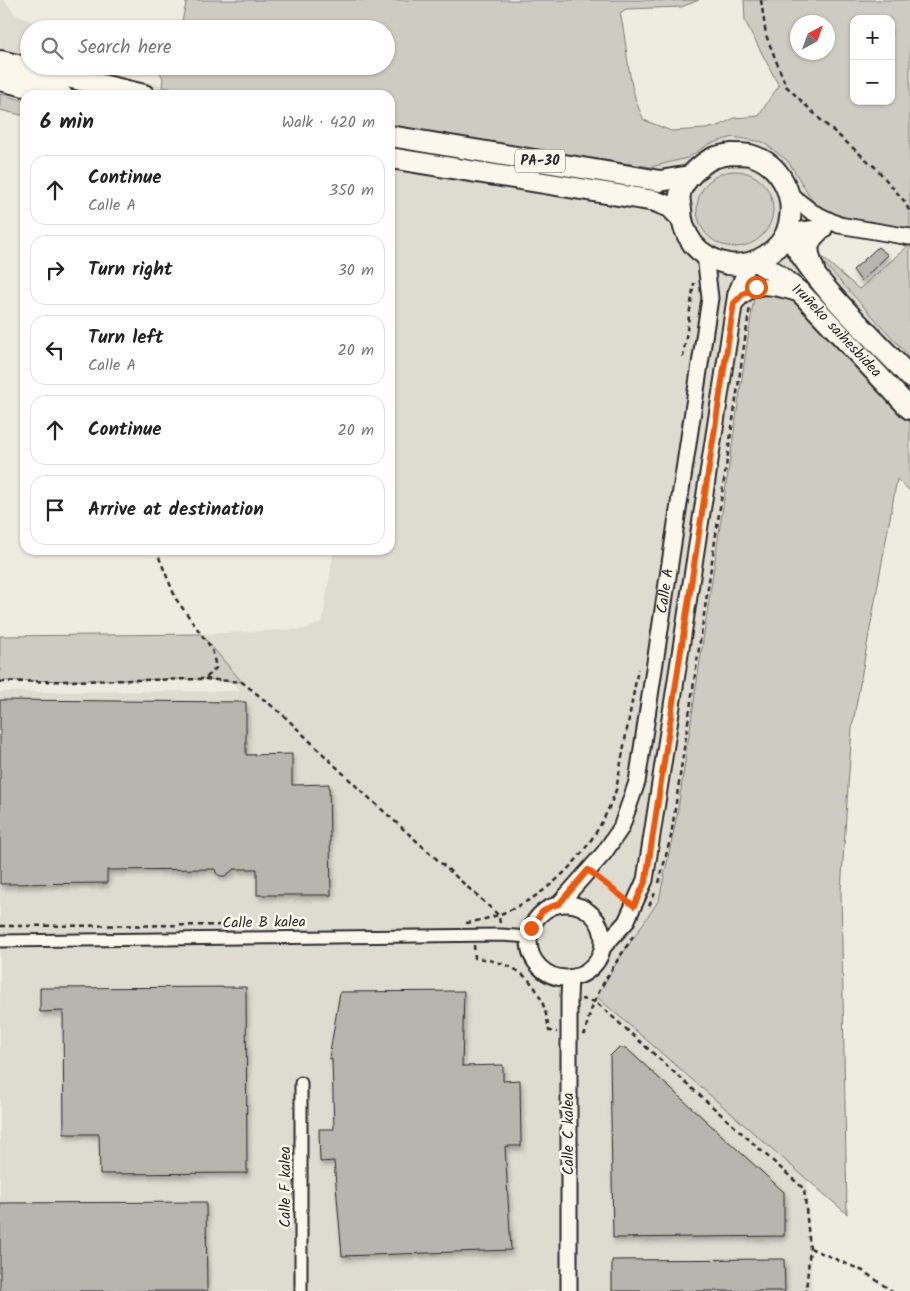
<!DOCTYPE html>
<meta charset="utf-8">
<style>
:root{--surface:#fff;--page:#f6f6f6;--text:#222;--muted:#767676;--line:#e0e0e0}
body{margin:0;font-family:Kalam,sans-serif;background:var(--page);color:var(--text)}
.controls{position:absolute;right:15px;top:15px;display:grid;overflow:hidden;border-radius:10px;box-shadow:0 1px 4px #0004}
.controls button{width:45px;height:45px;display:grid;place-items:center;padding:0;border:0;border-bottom:1px solid var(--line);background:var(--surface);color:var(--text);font:25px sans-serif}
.compass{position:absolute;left:790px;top:15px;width:45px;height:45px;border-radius:50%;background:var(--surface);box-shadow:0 1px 4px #0004;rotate:41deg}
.stop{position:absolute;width:15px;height:15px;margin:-11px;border:4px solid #ea580c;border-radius:50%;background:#fff}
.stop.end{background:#ea580c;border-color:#fff;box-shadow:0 1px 5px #0008}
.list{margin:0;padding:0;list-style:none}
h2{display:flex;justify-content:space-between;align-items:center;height:65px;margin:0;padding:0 20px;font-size:21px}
h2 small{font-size:16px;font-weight:400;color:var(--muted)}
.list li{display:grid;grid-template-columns:32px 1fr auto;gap:15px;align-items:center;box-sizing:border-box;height:70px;margin:0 10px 10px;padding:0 10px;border:1px solid var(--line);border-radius:15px}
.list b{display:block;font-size:19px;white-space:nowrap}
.list p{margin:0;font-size:16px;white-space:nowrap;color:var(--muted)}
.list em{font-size:16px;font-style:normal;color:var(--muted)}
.icon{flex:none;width:28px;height:28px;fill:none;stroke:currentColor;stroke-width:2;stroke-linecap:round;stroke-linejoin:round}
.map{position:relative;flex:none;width:910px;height:1291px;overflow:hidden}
.search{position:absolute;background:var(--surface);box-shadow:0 1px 4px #0004;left:20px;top:20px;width:375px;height:55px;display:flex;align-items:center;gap:12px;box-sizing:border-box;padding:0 18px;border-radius:28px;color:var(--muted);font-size:19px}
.panel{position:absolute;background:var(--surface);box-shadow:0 1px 4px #0004;left:20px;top:90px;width:375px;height:465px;border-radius:15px}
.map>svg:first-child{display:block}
.built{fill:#dedbd1}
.green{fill:#cecbc2;stroke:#7c7b76;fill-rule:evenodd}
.building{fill:#b8b5ae;stroke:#2b2b2b;filter:url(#shadow)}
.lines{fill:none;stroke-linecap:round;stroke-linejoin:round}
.street-casing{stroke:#2b2b2b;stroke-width:15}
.secondary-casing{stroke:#2b2b2b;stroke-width:19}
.highway-casing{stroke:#2b2b2b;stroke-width:24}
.path{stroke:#2b2b2b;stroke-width:2.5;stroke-dasharray:5 4;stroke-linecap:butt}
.street{stroke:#fbf7ec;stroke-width:11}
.secondary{stroke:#fbf7ec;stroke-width:15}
.highway{stroke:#fbf7ec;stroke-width:20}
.route{stroke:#ea580c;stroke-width:6}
.labels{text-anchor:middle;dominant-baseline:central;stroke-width:5;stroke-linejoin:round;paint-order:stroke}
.shield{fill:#fbf7ec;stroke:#696865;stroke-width:1}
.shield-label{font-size:14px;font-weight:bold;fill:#2b2b2b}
.street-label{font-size:15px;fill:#2b2b2b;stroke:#fbf7ec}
</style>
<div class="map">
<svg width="910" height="1291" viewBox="0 0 910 1291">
<defs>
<filter id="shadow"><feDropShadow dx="2" dy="4" stdDeviation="2.5" flood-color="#0004"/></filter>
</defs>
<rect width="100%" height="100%" fill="#eeebe0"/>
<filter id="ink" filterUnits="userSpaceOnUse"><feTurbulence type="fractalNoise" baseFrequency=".02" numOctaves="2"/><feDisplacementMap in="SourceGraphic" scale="10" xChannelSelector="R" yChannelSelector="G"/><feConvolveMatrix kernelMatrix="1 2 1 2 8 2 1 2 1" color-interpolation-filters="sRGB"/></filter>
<g filter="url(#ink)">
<path class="built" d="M0 0H4L16 15 38 24 35 29H29V66H57L213 95H25V99L0 93Z
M390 126 421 131 687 158 709 144 734 137 763 142 788 161 806 190 827 211 848 218 815 251 819 258 910 357V422L800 304 772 294 754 297 747 328 677 816 659 900 614 967 597 997 807 1178 812 1291H0V692L240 691 201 634 306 629 322 622 334 550H390Z"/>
<path class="green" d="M187 0H649C666 2 682 0 699 0L681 7 626 9 620 13C629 50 626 85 644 120L671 131 706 129 721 125 734 118 759 116 770 98 779 86 745 21 744 0H910V229L848 218 827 211 814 203 788 161 763 142 733 137 709 144 687 158 651 167 446 137 390 126V95H213L162 87 163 78 156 66H386V29H180ZM854 19H891V101H854ZM798 22H828V52H798Z
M0 94 25 101V116L0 110Z
M697 209a38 38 0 1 1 76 0a38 38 0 1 1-76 0Z
M909 245H910V357L819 258 815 251 859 289Z
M772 294 800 304 910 422V491L897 479 852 728 841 890 847 1214 597 997 614 967 659 900 677 816 754 297Z
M201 634 242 682 205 679 0 681V636Z"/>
<path class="building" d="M878 247 888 255 861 281 853 270Z
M0 700 246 702V755L292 754V785L329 784 331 895H257V869H234L225 876H220L216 873 215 869 107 870V883L0 884Z
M246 987 247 1173 100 1174 99 1134H64L63 1011 40 1012V988Z
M464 991 462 1066 503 1065V1081L520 1080 521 1146H505L511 1250 342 1256 334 1161 320 1162 319 1129H334L332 1059 329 1058 340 992Z
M618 1048H626L784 1192V1236L613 1238 610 1056Z
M206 1202 207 1291H0V1203Z
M784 1259 785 1291H612V1260Z"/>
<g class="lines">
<defs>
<path id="street" d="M0 941 501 935 529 937
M301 1083V1291"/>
<g id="secondary">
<path d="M789 194 812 212 839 225 910 237"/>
<path d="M787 232 825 227"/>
<path d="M735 303C754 281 770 285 796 293"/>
<circle cx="566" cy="941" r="37"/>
<path id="s1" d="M559 904 604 853 621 828 637 782 710 298 705 255"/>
<path d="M603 947 626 922 645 880 736 293 749 263"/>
<path d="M569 1291V997L570 978"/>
</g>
<g id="highway">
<path d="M0 61 144 95"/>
<path d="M0 80 62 95"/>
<path d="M390 136 660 181 690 176"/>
<path d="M731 154C737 154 744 154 750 155 780 163 796 195 789 224 784 250 754 268 728 264 715 261 702 255 693 244 685 233 681 222 681 209 680 204 679 198 680 194 682 181 702 163 713 158 718 156 725 155 731 154Z"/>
<path d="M390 158 655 201 670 207 681 218"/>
<path d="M787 232C817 288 867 331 910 377"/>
<path id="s2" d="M755 261 777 274 802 294 910 409"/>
<path d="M814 270C806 250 805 242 822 228"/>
</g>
</defs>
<use href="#street" class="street-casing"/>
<use href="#secondary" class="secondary-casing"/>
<use href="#highway" class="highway-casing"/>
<path class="path" d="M761 0 766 35 786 86 823 122 876 168 905 202 910 213
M683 357 694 283
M205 679 242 682 282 714 358 788 493 910 499 916 500 924
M0 682 205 679 216 668 212 649 176 599 156 550
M599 879 622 897
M659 883 671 836 750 306
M649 906 656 891
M466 923C538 912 593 856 616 790L638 669
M0 926 248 925
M474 945 475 958C522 963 543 984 549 1031L557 1032
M581 999 596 1002 804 1189 810 1248 806 1291
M582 1034H585C592 993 614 967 635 933
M810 1248 863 1271 892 1291"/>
<use href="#street" class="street"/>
<use href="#secondary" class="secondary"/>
<use href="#highway" class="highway"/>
</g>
</g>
<g class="lines" filter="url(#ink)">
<path class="route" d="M531 928 542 912 550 907 559 904 588 870 634 906 646 880 734 303 743 294 756 287"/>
</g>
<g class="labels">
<rect class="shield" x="515" y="149.5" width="50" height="23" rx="4"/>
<g class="shield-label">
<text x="540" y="161">PA-30</text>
</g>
<g class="street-label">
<text stroke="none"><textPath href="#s2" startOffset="108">Iruñeko saihesbidea</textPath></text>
<text stroke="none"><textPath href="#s1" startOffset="340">Calle A</textPath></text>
<text transform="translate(264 923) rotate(-1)">Calle B kalea</text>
<text transform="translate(569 1134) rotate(-90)">Calle C kalea</text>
<text transform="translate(286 1187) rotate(-90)">Calle F kalea</text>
</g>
</g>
</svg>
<div class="controls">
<button>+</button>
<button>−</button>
</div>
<svg class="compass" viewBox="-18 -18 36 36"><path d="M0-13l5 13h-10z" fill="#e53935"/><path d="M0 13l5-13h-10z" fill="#767676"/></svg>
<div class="stop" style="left:756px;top:287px"></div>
<div class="stop end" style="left:531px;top:928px"></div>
<div class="search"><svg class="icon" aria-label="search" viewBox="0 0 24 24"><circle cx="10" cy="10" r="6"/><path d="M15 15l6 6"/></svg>Search here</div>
<section class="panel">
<h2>6 min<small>Walk · 420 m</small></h2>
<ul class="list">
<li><svg class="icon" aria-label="ahead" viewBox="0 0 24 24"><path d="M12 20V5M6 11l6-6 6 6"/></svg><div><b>Continue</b><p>Calle A</p></div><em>350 m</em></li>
<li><svg class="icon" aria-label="right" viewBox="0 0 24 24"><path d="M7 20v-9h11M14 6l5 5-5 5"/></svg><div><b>Turn right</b></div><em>30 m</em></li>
<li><svg class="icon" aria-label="left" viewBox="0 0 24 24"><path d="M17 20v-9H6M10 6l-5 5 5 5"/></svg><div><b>Turn left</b><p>Calle A</p></div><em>20 m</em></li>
<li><svg class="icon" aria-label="ahead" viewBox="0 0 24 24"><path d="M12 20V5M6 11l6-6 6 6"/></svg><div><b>Continue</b></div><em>20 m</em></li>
<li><svg class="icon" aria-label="arrive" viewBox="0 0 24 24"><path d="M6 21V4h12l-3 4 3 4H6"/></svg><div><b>Arrive at destination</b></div></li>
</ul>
</section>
</div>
